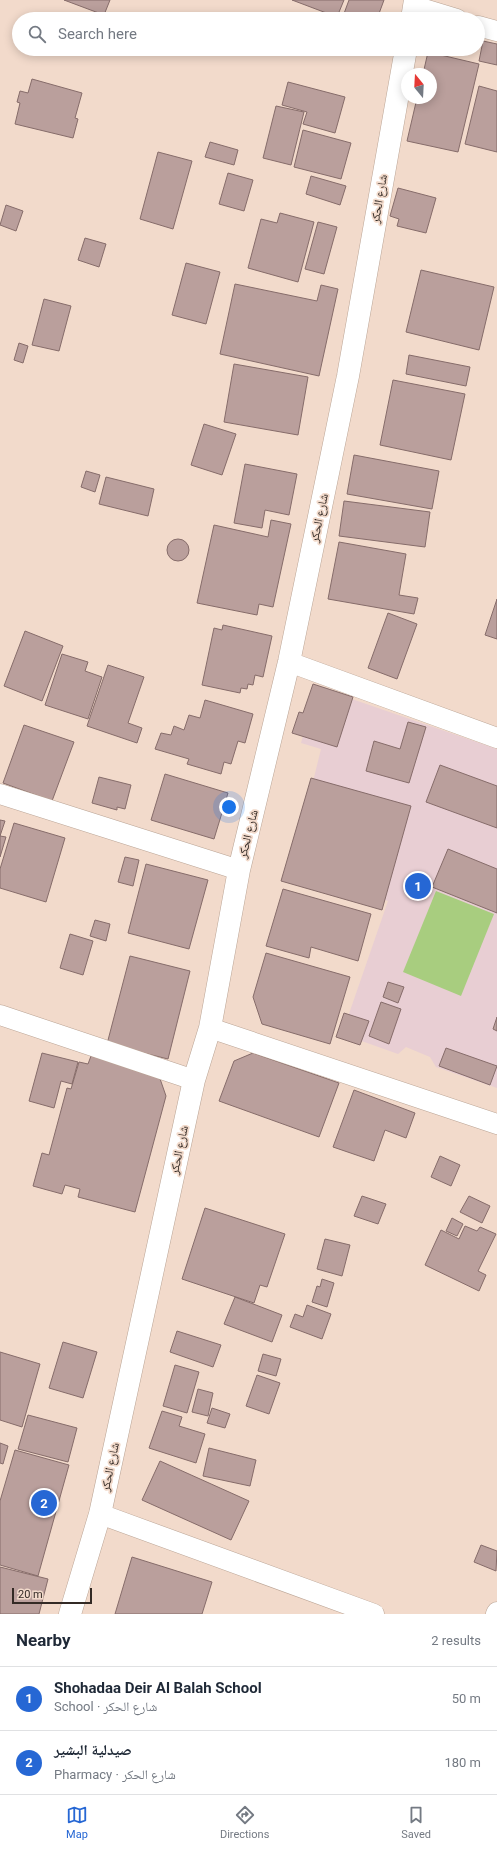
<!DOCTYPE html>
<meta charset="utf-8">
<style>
:root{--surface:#fff;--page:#f2f2f3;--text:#1f2937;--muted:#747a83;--line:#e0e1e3;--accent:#2667d4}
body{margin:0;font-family:Roboto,"Noto Naskh Arabic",sans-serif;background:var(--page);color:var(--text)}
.compass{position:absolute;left:401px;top:68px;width:36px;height:36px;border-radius:50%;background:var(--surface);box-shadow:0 2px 10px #0003;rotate:342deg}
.scale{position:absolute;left:12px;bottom:10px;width:80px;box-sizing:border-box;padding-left:4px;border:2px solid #332a25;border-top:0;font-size:11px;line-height:14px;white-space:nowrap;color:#332a25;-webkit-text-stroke:3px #f2dacb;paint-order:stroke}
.you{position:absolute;left:229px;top:807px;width:14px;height:14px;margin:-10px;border:3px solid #fff;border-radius:50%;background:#1a73e8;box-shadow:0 0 0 6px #1a73e833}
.badge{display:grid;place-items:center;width:26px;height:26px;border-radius:50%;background:var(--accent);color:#fff;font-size:13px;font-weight:700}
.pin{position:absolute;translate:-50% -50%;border:2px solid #fff;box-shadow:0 1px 4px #0006}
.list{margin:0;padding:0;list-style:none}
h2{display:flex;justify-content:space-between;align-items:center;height:52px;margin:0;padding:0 16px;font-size:17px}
h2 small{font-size:13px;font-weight:400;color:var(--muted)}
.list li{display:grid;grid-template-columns:26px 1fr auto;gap:12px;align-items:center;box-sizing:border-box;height:64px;padding:0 16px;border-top:1px solid var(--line)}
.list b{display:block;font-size:15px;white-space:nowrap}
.list p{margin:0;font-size:13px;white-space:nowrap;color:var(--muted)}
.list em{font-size:13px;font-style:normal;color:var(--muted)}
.icon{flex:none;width:22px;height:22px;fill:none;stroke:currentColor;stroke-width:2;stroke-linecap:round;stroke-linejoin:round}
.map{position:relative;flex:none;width:497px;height:1614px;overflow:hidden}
.search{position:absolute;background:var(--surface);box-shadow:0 2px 10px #0003;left:12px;right:12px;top:12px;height:44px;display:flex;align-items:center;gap:10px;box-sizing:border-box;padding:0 14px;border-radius:22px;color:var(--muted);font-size:15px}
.sheet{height:180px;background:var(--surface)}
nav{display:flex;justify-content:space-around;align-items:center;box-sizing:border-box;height:56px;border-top:1px solid var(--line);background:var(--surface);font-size:11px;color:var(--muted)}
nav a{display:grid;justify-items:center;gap:2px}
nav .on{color:var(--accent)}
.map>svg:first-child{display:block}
.education{fill:#e8ced3}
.green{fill:#a8cd7f}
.building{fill:#ba9f9c;stroke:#866c6a}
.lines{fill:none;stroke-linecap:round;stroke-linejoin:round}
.minor-casing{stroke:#baa495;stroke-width:21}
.tertiary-casing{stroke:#baa495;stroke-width:23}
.minor{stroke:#fff;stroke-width:20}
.tertiary{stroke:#fff;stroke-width:22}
.labels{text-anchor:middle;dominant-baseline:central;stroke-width:3.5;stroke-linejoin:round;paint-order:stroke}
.street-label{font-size:12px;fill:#332a25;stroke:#f2dacb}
</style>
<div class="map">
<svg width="497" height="1614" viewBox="0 0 497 1614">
<rect width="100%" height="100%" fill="#f2dacb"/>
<path class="education" d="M317 687 497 749V1088L436 1067 430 1057 406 1047 398 1054 342 1034 388 901 291 871 321 749 301 743Z"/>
<path class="green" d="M436 891 494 914 461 996 403 972Z"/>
<path class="building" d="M64 0H110L104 15Z
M292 0H344L337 17Z
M349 0H384L377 19H342Z
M483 41 497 44V65L479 61Z
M428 52 479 64 458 152 407 141 417 98H431V74H423Z
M32 79 82 93 75 118 78 119 73 138 15 124 20 103 17 102 20 91 28 93Z
M288 82 345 97 335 133 303 124 307 112 282 105Z
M479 86 497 91V152L465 144Z
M276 106 304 112 291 165 263 158Z
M303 130 351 143 341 179 294 167Z
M210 142 238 150 234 165 205 157Z
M158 152 192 161 173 229 140 219Z
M228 173 253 180 244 211 219 204Z
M311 176 346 186 340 205 306 194Z
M398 188 436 198 426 233 397 226 399 219 390 216Z
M6 205 23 211 16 231 0 225Z
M280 213 314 222 298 282 248 268 261 219 277 223Z
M318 222 337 227 324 274 305 269Z
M85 238 106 244 99 267 78 260Z
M186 263 220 272 206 324 172 315Z
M421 270 494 287 479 350 406 332Z
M235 284 317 301 321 285 338 289 319 376 220 354Z
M44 299 71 306 59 351 32 345Z
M19 343 28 346 23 363 14 360Z
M409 355 470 367 466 386 406 374Z
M234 364 308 377 298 435 224 422Z
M393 380 465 394 451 460 380 445Z
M204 424 236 434 222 475 191 465Z
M354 455 439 471 432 509 347 494Z
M245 464 297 474 289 515 265 510 262 528 234 523Z
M86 471 100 475 95 492 81 487Z
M106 477 154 489 148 516 99 504Z
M344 501 430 512 425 547 339 536Z
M271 520 291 524 273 607 259 604 257 615 197 603 214 525 268 537Z
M167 550a11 11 0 1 1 22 0a11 11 0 1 1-22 0Z
M339 542 406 554 399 595 418 598 414 614 328 599Z
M497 599V639L485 635Z
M388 613 417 624 397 679 368 668Z
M223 625 272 636 263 677 255 675 253 685 248 684 247 689 241 688 240 693 202 685 214 628 222 630Z
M25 631 63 646 42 701 4 686Z
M62 654 88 662 85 671 102 677 88 719 45 705Z
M108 665 144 677 128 723 142 728 137 743 87 726Z
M313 684 353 697 337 747 292 733 299 712 303 713Z
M205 700 253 714 245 743 238 741 231 764 224 762 221 774 187 764 189 759 155 749 161 733 171 735 174 726 184 730 189 715 200 718Z
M408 722 426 727 409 783 366 771 374 741 400 749Z
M24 725 74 742 52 801 3 783Z
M440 765 497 786V828L426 802Z
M165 774 228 793 214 839 151 820Z
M99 777 131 785 125 809 117 807V810L92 803Z
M311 778 411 806 382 910 281 881Z
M0 820 5 821 0 836 6 837 0 857Z
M14 823 65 838 46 902 0 888V869Z
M448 849 497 869V913L432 887Z
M125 857 139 860 133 886 118 882Z
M146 864 208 880 189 949 128 933Z
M283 889 371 914 358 961 311 947 309 958 266 946Z
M95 920 110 924 106 941 90 936Z
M70 934 93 941 83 975 60 968Z
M266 953 350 977 330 1044 262 1024 253 997Z
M130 956 190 971 168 1059 107 1044Z
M388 982 404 987 398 1003 383 997Z
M381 1002 401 1009 389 1044 369 1036Z
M344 1013 369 1021 360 1045 336 1037Z
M497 1017V1031L493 1029Z
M446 1048 497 1066 490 1085 439 1066Z
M42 1053 78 1062 72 1084 61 1081 54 1108 29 1101Z
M253 1053 339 1083 319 1137 219 1101 234 1061Z
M91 1056 158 1073 166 1096 135 1212 78 1197 80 1189 65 1185 62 1194 33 1186 42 1153 49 1155 67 1088 71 1089 79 1062 88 1064Z
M354 1090 415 1113 406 1138 385 1130 374 1161 333 1147Z
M440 1156 460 1165 451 1186 431 1177Z
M362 1196 386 1204 378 1224 354 1216Z
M469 1196 490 1206 482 1223 460 1212Z
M205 1208 285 1234 267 1287 260 1285 254 1303 182 1279Z
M452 1218 463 1224 457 1236 446 1231Z
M465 1226 477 1231 480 1227 496 1234 478 1271 486 1275 479 1291 425 1265 441 1230 459 1239Z
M325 1239 350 1245 342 1276 317 1269Z
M322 1279 334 1283 327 1307 312 1302 317 1286 320 1287Z
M235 1297 282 1315 272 1342 224 1324Z
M307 1305 331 1314 322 1339 290 1327 295 1314 303 1317Z
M177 1331 221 1345 213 1367 170 1352Z
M63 1342 97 1352 83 1398 49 1388Z
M0 1352 40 1364 22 1427 0 1420Z
M263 1354 281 1359 276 1376 258 1371Z
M175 1365 199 1372 187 1413 163 1406Z
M257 1375 280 1383 269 1414 246 1406Z
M198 1389 213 1393 208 1416 192 1412Z
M212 1408 230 1414 225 1428 207 1423Z
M162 1411 182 1417 179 1426 205 1434 196 1463 149 1448Z
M28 1415 77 1428 68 1462 18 1449Z
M0 1443 8 1446 3 1464 0 1463Z
M209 1448 256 1460 250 1486 203 1476Z
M15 1450 69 1465 38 1576 0 1565V1501Z
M160 1461 249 1501 231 1540 142 1500Z
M481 1545 497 1551 496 1571 474 1562Z
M132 1557 212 1582 202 1614H115Z
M0 1567 48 1579 39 1614H0Z"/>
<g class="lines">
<defs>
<path id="minor" d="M414 6 457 19
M478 26 497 31
M289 662 497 738
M0 794 239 870
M0 1015 194 1080
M210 1028 497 1124
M100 1514 374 1614
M496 1614 497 1612"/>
<path id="tertiary" d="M412 19 415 0
M70 1614 100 1514 194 1080 210 1028 239 870 289 662 348 376 406 49"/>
</defs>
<use href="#minor" class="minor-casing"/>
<use href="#tertiary" class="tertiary-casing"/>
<use href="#minor" class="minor"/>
<use href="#tertiary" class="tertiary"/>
</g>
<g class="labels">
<g class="street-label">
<text transform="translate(379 199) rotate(-80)">شارع الحكر</text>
<text transform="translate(319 518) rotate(-78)">شارع الحكر</text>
<text transform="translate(248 834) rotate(-76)">شارع الحكر</text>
<text transform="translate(179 1150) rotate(-78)">شارع الحكر</text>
<text transform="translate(110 1467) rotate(-78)">شارع الحكر</text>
</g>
</g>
</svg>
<svg class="compass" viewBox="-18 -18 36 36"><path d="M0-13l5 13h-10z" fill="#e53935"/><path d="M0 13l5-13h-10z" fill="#747a83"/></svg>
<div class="scale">20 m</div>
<div class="you"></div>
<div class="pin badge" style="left:418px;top:886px">1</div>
<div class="pin badge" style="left:44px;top:1503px">2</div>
<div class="search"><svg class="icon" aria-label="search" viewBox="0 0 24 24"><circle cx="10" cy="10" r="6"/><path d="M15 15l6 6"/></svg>Search here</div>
</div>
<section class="sheet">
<h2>Nearby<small>2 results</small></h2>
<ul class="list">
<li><span class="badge">1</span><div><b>Shohadaa Deir Al Balah School</b><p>School · شارع الحكر</p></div><em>50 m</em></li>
<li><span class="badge">2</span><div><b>صيدلية البشير</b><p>Pharmacy · شارع الحكر</p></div><em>180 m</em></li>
</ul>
</section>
<nav>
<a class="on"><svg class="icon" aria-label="map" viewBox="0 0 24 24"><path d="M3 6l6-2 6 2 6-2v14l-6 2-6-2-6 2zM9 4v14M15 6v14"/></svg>Map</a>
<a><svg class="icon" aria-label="directions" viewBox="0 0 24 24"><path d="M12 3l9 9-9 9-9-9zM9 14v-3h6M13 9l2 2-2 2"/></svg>Directions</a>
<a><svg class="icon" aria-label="saved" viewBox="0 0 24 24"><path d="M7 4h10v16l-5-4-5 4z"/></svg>Saved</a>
</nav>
